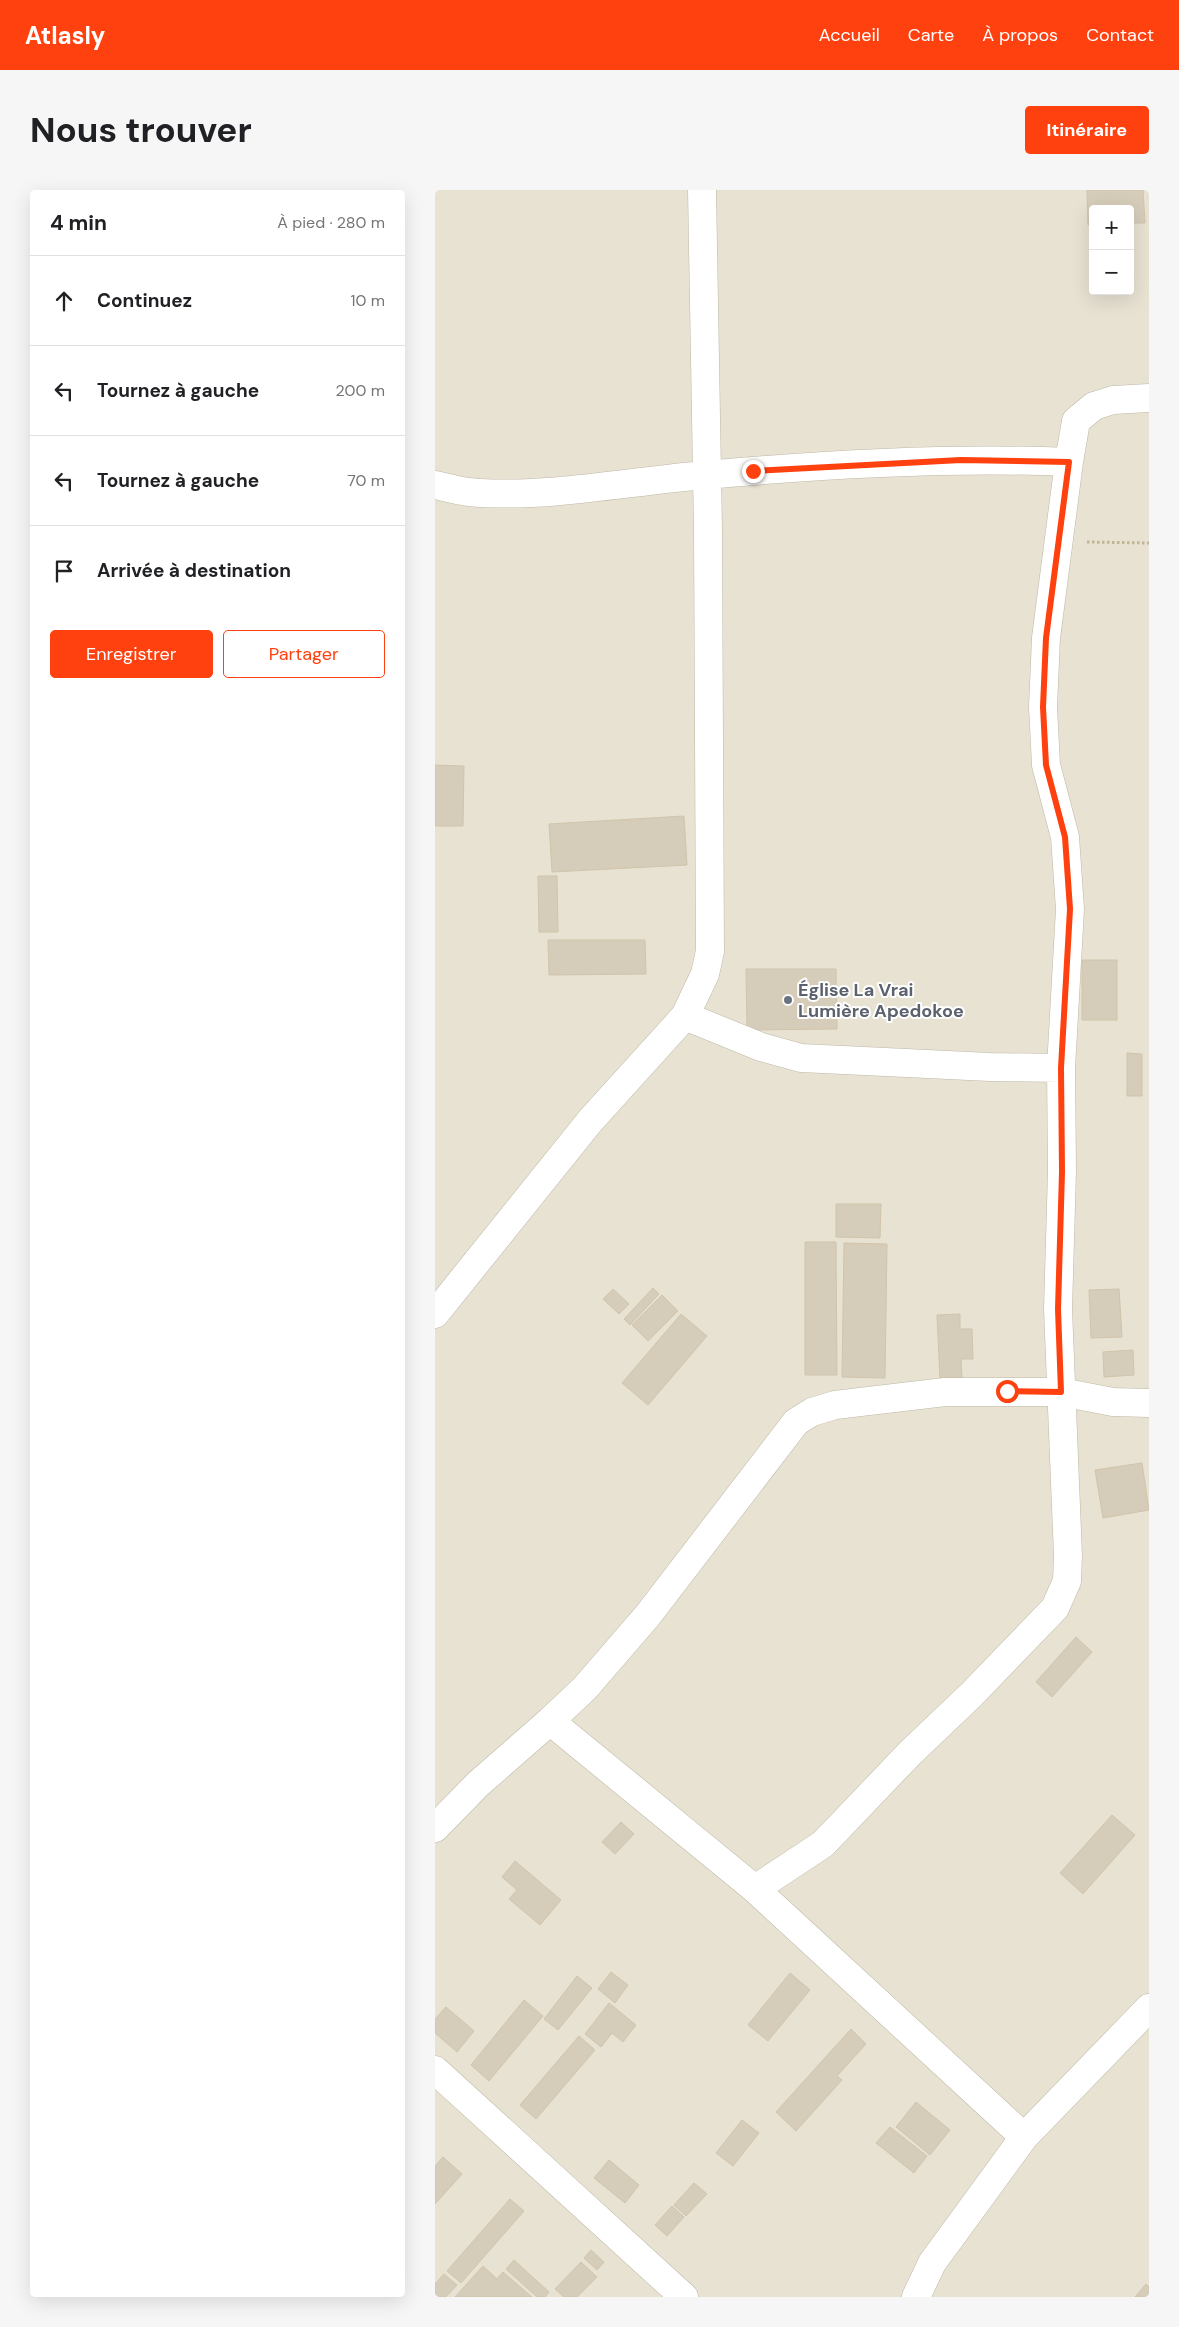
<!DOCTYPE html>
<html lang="fr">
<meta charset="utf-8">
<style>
:root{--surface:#fff;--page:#f6f6f6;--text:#202124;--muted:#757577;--line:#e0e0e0;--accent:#ff400f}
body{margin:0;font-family:"DM Sans",sans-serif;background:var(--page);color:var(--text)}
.controls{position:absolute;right:15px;top:15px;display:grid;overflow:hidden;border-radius:5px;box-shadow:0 5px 20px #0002}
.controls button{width:45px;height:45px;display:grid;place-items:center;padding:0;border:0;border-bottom:1px solid var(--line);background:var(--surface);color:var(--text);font:25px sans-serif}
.stop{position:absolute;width:15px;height:15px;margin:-11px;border:4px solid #ff400f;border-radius:50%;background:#fff}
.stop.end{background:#ff400f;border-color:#fff;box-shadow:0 1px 5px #0008}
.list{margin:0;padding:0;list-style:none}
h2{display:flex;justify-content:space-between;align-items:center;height:65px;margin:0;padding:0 20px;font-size:21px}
h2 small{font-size:16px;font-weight:400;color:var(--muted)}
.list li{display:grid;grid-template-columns:32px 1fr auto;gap:15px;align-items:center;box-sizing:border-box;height:90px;padding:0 20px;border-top:1px solid var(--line)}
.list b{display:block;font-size:19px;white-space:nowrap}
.list em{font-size:16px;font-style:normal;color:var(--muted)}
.actions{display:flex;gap:10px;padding:15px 20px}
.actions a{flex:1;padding:11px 0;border:1px solid var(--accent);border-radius:5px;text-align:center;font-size:18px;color:var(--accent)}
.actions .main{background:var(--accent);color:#fff}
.icon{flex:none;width:28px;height:28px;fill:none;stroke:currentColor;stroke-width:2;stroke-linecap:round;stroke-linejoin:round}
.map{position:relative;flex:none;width:714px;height:2107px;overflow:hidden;border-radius:5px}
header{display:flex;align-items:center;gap:30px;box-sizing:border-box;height:70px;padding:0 25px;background:var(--accent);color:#fff}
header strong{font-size:24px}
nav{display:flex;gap:28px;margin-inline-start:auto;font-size:18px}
.intro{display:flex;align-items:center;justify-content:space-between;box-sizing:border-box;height:120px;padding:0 30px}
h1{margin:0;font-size:35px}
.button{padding:12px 22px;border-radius:5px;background:var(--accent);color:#fff;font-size:18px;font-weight:700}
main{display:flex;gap:30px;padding:0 30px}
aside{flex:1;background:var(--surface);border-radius:5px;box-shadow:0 5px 20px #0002}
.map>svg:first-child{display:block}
.residential{fill:#e7e2d2;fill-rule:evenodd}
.building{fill:#d5ccb9;stroke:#d1c4ab}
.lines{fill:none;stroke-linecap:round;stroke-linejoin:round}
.street-casing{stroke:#bfb8a6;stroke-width:29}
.path{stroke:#c2b596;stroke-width:3;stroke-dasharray:2.5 2.5;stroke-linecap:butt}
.street{stroke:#fff;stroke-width:28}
.route{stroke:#ff400f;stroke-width:6}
.worship-dot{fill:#6b7280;stroke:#fff;stroke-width:2}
.labels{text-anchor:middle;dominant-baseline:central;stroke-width:4;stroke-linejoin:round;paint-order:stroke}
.worship-label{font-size:18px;font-weight:bold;fill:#5b616d;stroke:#fff;text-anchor:start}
</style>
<header>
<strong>Atlasly</strong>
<nav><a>Accueil</a><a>Carte</a><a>À propos</a><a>Contact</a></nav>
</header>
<div class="intro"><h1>Nous trouver</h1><a class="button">Itinéraire</a></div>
<main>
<aside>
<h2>4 min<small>À pied · 280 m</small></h2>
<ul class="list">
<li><svg class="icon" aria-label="ahead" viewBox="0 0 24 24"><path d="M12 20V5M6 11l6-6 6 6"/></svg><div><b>Continuez</b></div><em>10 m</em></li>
<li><svg class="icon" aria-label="left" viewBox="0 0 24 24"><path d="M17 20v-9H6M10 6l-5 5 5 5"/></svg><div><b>Tournez à gauche</b></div><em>200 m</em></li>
<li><svg class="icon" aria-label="left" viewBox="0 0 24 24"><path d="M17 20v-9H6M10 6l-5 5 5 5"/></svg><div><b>Tournez à gauche</b></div><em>70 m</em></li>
<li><svg class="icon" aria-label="arrive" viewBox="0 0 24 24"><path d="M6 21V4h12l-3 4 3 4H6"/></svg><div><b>Arrivée à destination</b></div></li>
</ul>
<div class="actions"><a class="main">Enregistrer</a><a>Partager</a></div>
</aside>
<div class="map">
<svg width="714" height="2107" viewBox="0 0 714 2107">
<rect width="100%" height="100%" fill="#f3efe4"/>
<path class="residential" d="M0 0H714V2107H0ZM658 19H695V101H658Z"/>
<path class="building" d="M652 0H708L710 33H695V19H658V35H653Z
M0 575 29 576 28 636H0Z
M249 626 252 675 117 682 114 634Z
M103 686H122L123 742H104Z
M113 750H210L211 784 114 785Z
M647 770H682V830H647Z
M311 779H401L402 839 312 840Z
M692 863 707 864V906H692Z
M401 1014H446L445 1048 401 1047Z
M370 1052H401L402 1185H370Z
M409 1053 452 1054 450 1188 407 1187Z
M218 1098 224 1104 195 1135 189 1129Z
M178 1099 194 1114 184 1124 168 1109Z
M684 1099 687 1147 656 1148 654 1100Z
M227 1105 243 1121 213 1151 197 1135Z
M246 1124 272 1146 213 1215 187 1193Z
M525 1124V1139H537L538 1169H526L527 1188 505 1189 502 1125Z
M698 1160 699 1185 669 1187 668 1162Z
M707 1273 714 1320 668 1328 660 1280Z
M641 1447 657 1462 617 1507 601 1492Z
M677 1625 700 1645 648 1704 625 1683Z
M186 1632 199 1644 180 1664 167 1652Z
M80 1671 126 1710 105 1735 74 1709 82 1700 67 1687Z
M176 1782 193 1795 180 1813 163 1799Z
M355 1783 375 1800 333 1851 313 1835Z
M142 1786 157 1798 123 1840 109 1829Z
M89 1810 108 1826 54 1891 36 1875Z
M174 1813 201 1835 188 1852 177 1843 166 1857 150 1844Z
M11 1817 39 1841 22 1862 0 1843V1829Z
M416 1839 431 1854 402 1886 407 1890 361 1941 341 1922Z
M144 1846 160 1860 101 1929 85 1915Z
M481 1912 515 1940 495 1965 461 1937Z
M307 1930 324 1943 298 1976 281 1963Z
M455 1937 492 1966 479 1983 441 1953Z
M8 1967 27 1984 0 2014V1976Z
M174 1970 204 1995 190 2013 159 1988Z
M259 1993 272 2004 251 2026 239 2015Z
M75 2009 89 2021 26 2093 12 2081Z
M237 2016 249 2027 232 2046 220 2035Z
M156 2060 169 2072 162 2080 149 2068Z
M79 2070 114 2102 110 2107H102L71 2079Z
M146 2072 162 2087 142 2107H129L120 2099Z
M48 2076 62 2089 68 2082 97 2107H20Z
M9 2084 22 2095 11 2107H0V2094Z
M711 2094 714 2097V2107H700Z"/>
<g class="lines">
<defs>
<path id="street" d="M0 295C14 298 30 303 45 303 120 307 196 291 271 285 391 274 513 267 634 272
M250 826 326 857 366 868 555 877 626 878
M0 1124 155 931 250 826 270 784 275 761 273 340 267 0
M115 1531 320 1699 589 1947
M0 1638 43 1594 115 1531 150 1498 213 1425 361 1232 377 1222 400 1215 510 1202H626L678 1212 714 1213
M320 1699 388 1654 475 1563 536 1505 620 1418 632 1391 633 1366 623 1119 627 981 626 878 635 719 630 647 611 575 608 517 611 448 634 272 641 231 659 216 678 210 714 208
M0 1880 249 2107
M481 2107 497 2073 589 1947 714 1818"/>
</defs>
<use href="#street" class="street-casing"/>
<path class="path" d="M652 352 714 353"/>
<use href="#street" class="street"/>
</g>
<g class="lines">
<path class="route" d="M318 281 526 270 634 272 611 448 608 517 611 575 630 647 635 719 626 878 627 982 623 1119 626 1202 572 1201"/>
</g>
<circle class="worship-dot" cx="353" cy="810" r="5"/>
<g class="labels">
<g class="worship-label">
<text x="363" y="800">Église La Vrai<tspan x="363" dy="21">Lumière Apedokoe</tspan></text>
</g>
</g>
</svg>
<div class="controls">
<button>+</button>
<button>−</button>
</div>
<div class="stop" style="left:572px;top:1201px"></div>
<div class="stop end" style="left:318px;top:281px"></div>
</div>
</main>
